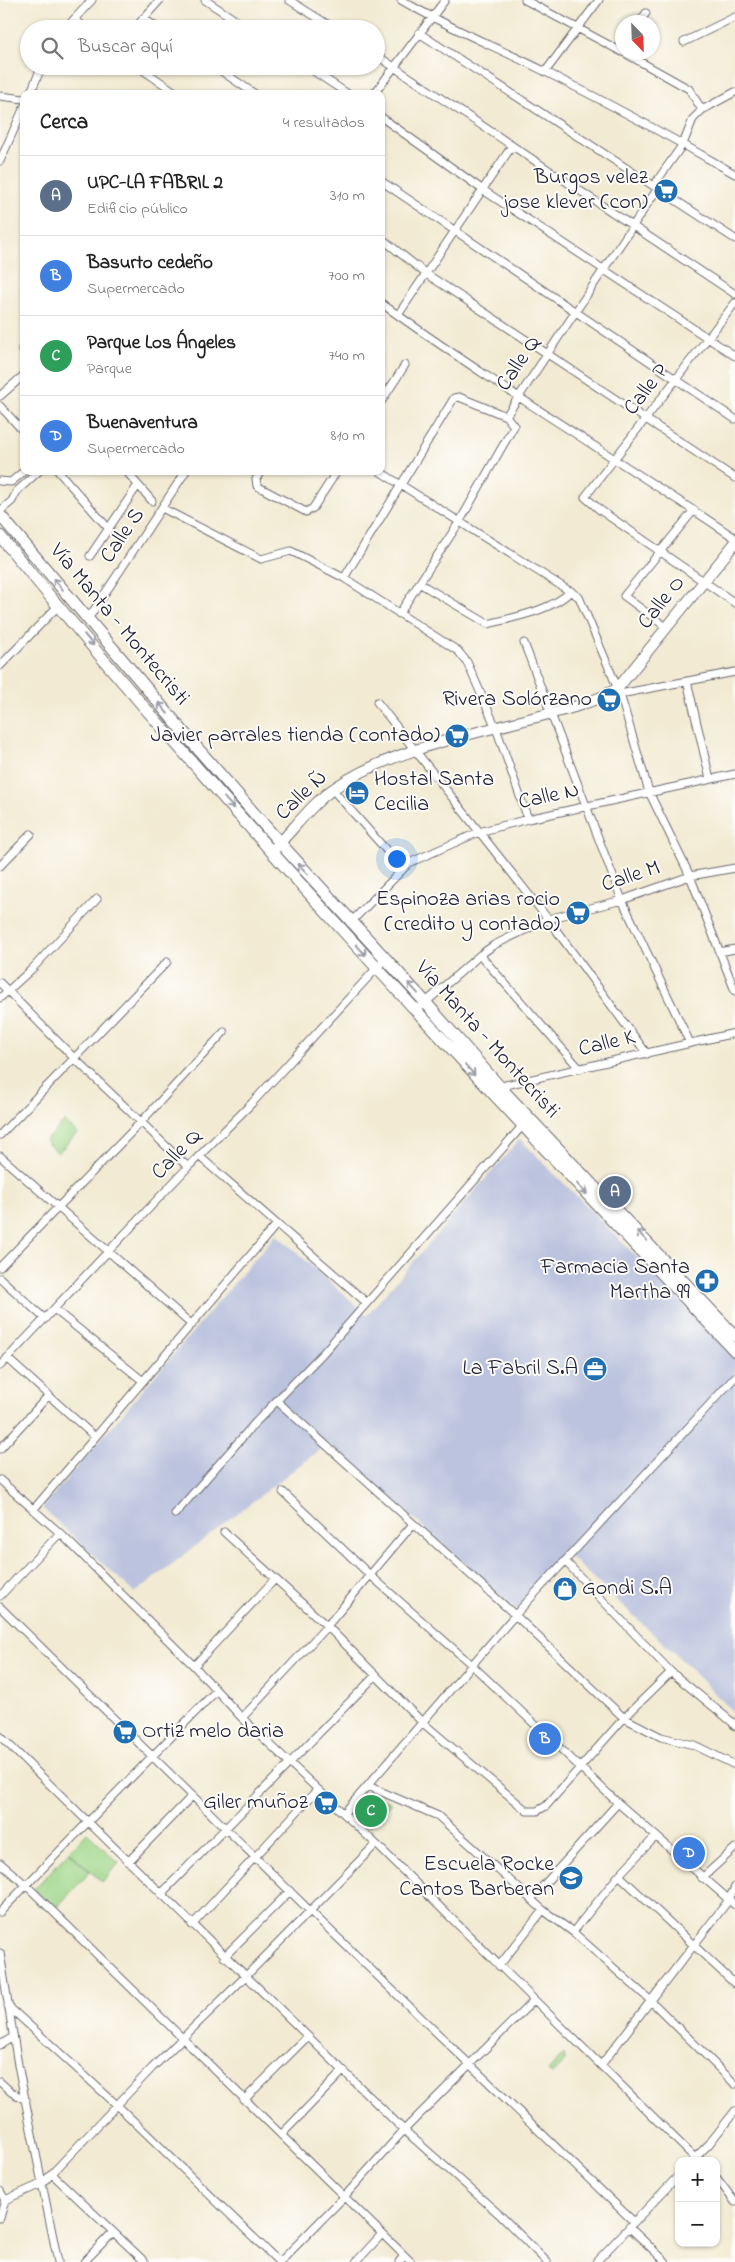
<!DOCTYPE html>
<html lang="es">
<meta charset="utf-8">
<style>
:root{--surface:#fff;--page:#f6f6f6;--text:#222;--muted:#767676;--line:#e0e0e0;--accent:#1f6fb2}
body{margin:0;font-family:"Indie Flower",sans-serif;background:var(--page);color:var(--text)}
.controls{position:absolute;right:15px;bottom:15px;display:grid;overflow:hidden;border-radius:10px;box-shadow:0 1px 4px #0004}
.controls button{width:45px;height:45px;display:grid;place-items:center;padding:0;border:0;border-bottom:1px solid var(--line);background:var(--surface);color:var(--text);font:25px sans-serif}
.compass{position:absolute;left:615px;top:15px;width:45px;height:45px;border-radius:50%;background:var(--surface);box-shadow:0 1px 4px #0004;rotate:157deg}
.you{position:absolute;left:396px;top:858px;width:18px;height:18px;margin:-12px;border:4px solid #fff;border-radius:50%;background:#1a73e8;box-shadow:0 0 0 8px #1a73e833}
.badge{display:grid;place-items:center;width:32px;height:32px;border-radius:50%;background:var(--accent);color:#fff;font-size:16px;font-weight:700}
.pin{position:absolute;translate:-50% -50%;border:2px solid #fff;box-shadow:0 1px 5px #0006}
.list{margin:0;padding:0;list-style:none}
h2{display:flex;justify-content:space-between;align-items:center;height:65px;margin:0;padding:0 20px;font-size:21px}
h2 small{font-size:16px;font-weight:400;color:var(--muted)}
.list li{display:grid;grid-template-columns:32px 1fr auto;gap:15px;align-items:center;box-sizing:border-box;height:80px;padding:0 20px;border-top:1px solid var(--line)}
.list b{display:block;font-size:19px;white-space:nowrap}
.list p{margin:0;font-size:16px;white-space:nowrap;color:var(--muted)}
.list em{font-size:16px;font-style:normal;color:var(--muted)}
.icon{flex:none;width:28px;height:28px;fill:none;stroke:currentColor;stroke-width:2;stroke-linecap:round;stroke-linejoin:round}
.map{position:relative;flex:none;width:735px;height:2262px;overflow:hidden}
.search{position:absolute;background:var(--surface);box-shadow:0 1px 4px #0004;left:20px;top:20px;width:365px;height:55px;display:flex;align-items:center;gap:12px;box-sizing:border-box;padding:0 18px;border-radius:28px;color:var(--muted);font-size:19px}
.panel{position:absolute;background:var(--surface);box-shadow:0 1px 4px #0004;left:20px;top:90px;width:365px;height:385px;border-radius:10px}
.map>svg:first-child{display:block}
.industrial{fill:#bbc3de}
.green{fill:#9ed688;stroke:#607c62}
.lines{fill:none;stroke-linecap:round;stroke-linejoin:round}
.street-casing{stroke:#6b6870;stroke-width:9}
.secondary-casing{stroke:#6b6870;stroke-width:12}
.primary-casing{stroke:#6b6870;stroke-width:13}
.street{stroke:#fff;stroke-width:7}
.secondary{stroke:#fff;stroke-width:10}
.primary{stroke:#fff;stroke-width:11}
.oneway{stroke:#9c9ca7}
.labels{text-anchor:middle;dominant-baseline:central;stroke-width:4;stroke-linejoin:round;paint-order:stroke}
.poi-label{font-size:22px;fill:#22223b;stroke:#fdfcf7;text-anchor:end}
.street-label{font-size:22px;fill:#22223b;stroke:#fdfcf7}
</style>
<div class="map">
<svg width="735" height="2262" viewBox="0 0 735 2262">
<rect width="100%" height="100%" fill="#fdfcf7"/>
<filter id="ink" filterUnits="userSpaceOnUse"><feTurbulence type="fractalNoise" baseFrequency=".02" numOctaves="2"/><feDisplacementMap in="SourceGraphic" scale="10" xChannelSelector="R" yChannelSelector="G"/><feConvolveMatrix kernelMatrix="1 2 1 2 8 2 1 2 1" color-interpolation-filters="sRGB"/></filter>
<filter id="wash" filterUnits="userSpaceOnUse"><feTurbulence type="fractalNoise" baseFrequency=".0096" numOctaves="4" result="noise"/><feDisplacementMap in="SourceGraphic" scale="20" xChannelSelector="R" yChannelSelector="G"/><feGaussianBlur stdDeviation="1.12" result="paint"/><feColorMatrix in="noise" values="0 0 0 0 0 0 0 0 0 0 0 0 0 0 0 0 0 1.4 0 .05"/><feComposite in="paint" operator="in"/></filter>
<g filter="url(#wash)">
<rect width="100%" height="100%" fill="#f2ead2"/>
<path class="industrial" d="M520 1139 735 1356V1714L687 1665 568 1555 517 1610 328 1443 135 1593 42 1508 276 1234 367 1315Z"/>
<path class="green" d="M65 1121 77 1133 58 1153 45 1141Z
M372 1794 391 1803 368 1827 357 1810Z
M87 1833 119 1863 102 1882 69 1851Z
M69 1852 90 1872 55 1909 34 1889Z
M564 2054 565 2061 552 2074 548 2071Z"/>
</g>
<g filter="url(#ink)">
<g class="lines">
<defs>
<path id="street" d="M205 0 249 29
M289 0 335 29
M401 0C447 27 496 47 544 71 608 103 673 138 735 174
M525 0 622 52
M143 18 159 29
M74 19 87 29
M640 22 646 13
M65 29 92 0
M134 29 160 0
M419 33 735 239
M684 42 735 17
M623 52 689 89 702 110
M376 55 735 294
M137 66 178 94
M214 66 255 94
M306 66 348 94
M545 72 599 0
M30 94 42 66
M374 94 445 0
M0 96 24 99
M381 117 483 190 735 356
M0 161 24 107
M381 181 735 419
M654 185 683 144 693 119 702 110 735 92
M381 238 425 273 735 478
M381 303C496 386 618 459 735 538
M735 303 585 497 600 510 735 603
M398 315 512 146
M22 349 24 350
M0 396 24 375
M381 402 405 365
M0 406 24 432
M506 416 658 188
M58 471 109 529
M126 471 152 501
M261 471 256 479 257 486 306 512 313 508 337 471
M379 471 579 597 620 694 649 792 690 876 735 991
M0 481 11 482 24 471
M162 508 261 559 291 551 344 578 458 651 467 662 496 728 528 819
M0 511 12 501 17 491 39 471
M90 556 138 485
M344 578 454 398 459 397 506 416 514 426 460 521 399 614
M419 583 488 624C515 617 551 611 571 591
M88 619 186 471
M666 627 624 596 694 510
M524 643 622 900 690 1043
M0 666 59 605
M687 681 710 779
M620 694 735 672
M377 702 548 919 647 1054
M332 789 403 869
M0 866 31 834
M350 923 409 863 479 832 528 819 735 774
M719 952 735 949
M480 955 580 1069
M0 983 73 1057 188 1167
M0 998 32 969 97 899
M417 1010 480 955 494 945 548 919 622 900 690 876 735 868
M497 1087 735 1033
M0 1135 167 962
M0 1156 192 1325
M199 1156 366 1302
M0 1267 141 1122 224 1032
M0 1278 45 1319
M54 1309 143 1381
M7 1358 95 1437
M0 1366 188 1167 252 1103 386 958
M277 1401 515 1615 624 1718 661 1737 694 1745 735 1765
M0 1449 49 1395
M0 1480 60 1533 194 1666 242 1718 376 1844 695 2158 702 2161
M283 1492 370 1575 473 1666 618 1803 735 1905
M33 1510 277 1224
M175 1514 254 1424 323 1353 524 1124
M224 1532 327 1626 423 1723 527 1811H537L546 1806 624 1718 671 1672 732 1722 735 1726
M566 1562 671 1672
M0 1596 60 1533
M0 1607 310 1911 634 2222
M194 1666 275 1579
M242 1718 327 1626 413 1524
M0 1736 404 2130 500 2215 547 2262
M368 1786 438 1816 543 1910 573 1932 650 2000 735 2084
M344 1813 515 1615 735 1377
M128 1862 192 1796
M0 1863 26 1885 411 2262
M619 1875 735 1984
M702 1878 735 1848
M161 1894 376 1675
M531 1899 618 1803
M0 1912 216 1691
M192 1925 317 1790
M573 1932 619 1875 656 1836
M0 1953 18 2065 58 2262
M224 1957 290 1891
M499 1966 543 1910
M8 2006 117 2105 279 2262
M0 2045 13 2037
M601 2065 728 1901 735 1887
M0 2082 11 2092 26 2100
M244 2100 307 2037
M281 2135 343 2071
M693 2160 709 2144 735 2111
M52 2174 145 2262
M716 2177 735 2202
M0 2191 5 2200 43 2183 152 2068 245 1977 376 1844
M0 2218 5 2200
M629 2227 666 2262
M84 2262 113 2232
M280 2262 344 2197 404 2130 534 2000
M356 2262 382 2234
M399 2262 404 2256
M596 2262 679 2175"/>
<path id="secondary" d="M274 849C293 830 314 801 336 787 391 750 469 735 532 718 561 711 592 704 618 688L735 543"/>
<path id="primary" d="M0 515 192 742 280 843 426 1003 499 1086 735 1336
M0 536C232 819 484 1085 735 1351"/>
</defs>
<use href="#street" class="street-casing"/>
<use href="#secondary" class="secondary-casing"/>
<use href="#primary" class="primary-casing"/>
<use href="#street" class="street"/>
<use href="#secondary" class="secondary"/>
<use href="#primary" class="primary"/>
</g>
<defs><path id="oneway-shaft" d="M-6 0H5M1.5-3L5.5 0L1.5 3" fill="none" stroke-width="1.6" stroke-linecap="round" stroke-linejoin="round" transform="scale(1.25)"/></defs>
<g class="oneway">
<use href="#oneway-shaft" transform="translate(58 584) rotate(-130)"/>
<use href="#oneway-shaft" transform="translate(89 640) rotate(50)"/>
<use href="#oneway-shaft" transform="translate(163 708) rotate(-130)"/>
<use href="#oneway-shaft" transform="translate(229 803) rotate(49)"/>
<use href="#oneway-shaft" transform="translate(303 869) rotate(-132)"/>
<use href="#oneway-shaft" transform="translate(361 950) rotate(48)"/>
<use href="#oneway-shaft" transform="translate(413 988) rotate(-132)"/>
<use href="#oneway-shaft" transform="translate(470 1070) rotate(49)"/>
<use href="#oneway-shaft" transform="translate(582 1189) rotate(47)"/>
<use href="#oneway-shaft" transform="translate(642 1236) rotate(-134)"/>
</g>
</g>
<defs>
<symbol id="supermarket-disc" viewBox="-11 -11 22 22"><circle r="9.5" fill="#1f6fb2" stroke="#fdfcf7"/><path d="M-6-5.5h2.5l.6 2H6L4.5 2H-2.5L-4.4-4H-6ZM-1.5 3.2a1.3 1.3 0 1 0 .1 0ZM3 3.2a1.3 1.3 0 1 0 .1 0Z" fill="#fff"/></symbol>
<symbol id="hotel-disc" viewBox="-11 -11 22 22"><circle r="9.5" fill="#1f6fb2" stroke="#fdfcf7"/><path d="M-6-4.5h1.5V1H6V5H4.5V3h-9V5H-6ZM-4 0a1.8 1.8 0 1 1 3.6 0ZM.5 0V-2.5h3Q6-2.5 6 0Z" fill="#fff"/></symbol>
<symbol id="pharmacy-disc" viewBox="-11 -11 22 22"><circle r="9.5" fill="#1f6fb2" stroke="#fdfcf7"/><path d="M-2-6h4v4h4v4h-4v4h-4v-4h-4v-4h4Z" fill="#fff"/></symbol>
<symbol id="office-disc" viewBox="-11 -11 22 22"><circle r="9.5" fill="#1f6fb2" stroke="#fdfcf7"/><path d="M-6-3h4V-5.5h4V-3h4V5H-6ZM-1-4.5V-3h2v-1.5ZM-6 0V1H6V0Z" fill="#fff"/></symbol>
<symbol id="shop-disc" viewBox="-11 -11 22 22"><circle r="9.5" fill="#1f6fb2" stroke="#fdfcf7"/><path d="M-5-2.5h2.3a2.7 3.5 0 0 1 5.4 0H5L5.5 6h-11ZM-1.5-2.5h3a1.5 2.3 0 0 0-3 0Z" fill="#fff"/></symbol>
<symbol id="school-disc" viewBox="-11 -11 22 22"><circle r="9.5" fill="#1f6fb2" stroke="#fdfcf7"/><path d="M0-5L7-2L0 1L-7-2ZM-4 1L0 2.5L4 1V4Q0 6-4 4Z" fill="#fff"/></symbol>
</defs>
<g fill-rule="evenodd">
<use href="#supermarket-disc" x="652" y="177" width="28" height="28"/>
<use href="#supermarket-disc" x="595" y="686" width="28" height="28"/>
<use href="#supermarket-disc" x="443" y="722" width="28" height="28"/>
<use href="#hotel-disc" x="343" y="779" width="28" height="28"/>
<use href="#supermarket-disc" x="564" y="899" width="28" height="28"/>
<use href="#pharmacy-disc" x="693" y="1267" width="28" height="28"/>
<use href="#office-disc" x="581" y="1355" width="28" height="28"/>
<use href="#shop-disc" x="551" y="1575" width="28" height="28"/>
<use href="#supermarket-disc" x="111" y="1718" width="28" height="28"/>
<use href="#supermarket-disc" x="312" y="1789" width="28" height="28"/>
<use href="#school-disc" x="557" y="1864" width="28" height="28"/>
</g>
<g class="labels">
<g class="poi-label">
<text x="648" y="178">Burgos velez<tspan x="648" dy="25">jose klever (con)</tspan></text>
<text x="592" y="700">Rivera Solórzano</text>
<text x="440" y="736">Javier parrales tienda (contado)</text>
<text x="374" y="780" text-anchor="start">Hostal Santa<tspan x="374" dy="25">Cecilia</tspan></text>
<text x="560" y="900">Espinoza arias rocio<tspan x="560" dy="25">(credito y contado)</tspan></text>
<text x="690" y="1268">Farmacia Santa<tspan x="690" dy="25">Martha 99</tspan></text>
<text x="578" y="1369">La Fabril S.A</text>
<text x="582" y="1589" text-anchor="start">Gondi S.A</text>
<text x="142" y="1732" text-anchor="start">Ortiz melo daria</text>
<text x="308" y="1803">Giler muñoz</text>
<text x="554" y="1865">Escuela Rocke<tspan x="554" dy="25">Cantos Barberan</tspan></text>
</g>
<g class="street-label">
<text transform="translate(519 364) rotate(-56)">Calle Q</text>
<text transform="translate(647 390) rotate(-52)">Calle P</text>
<text transform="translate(123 536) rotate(-56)">Calle S</text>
<text transform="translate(662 603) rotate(-51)">Calle O</text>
<text transform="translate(119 625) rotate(50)">Vía Manta - Montecristi</text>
<text transform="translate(302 796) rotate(-43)">Calle Ñ</text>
<text transform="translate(549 797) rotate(-12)">Calle N</text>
<text transform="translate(631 877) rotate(-18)">Calle M</text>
<text transform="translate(487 1040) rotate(48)">Vía Manta - Montecristi</text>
<text transform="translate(607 1044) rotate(-13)">Calle K</text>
<text transform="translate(177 1155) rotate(-46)">Calle Q</text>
</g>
</g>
</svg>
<div class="controls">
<button>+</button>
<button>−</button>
</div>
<svg class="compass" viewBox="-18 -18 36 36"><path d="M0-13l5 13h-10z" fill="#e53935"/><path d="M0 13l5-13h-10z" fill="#767676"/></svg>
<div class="you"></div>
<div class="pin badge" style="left:615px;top:1192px;background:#5c6f8a">A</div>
<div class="pin badge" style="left:545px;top:1739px;background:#3f7fe0">B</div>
<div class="pin badge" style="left:371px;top:1811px;background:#2e9e5b">C</div>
<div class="pin badge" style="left:689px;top:1853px;background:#3f7fe0">D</div>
<div class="search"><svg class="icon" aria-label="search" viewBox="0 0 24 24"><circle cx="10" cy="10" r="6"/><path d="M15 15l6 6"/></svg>Buscar aquí</div>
<section class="panel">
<h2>Cerca<small>4 resultados</small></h2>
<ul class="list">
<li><span class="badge" style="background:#5c6f8a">A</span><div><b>UPC-LA FABRIL 2</b><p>Edificio público</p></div><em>310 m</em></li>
<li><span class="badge" style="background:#3f7fe0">B</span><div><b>Basurto cedeño</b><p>Supermercado</p></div><em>700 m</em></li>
<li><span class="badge" style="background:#2e9e5b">C</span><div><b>Parque Los Ángeles</b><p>Parque</p></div><em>740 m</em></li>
<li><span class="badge" style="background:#3f7fe0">D</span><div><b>Buenaventura</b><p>Supermercado</p></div><em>810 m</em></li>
</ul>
</section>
</div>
